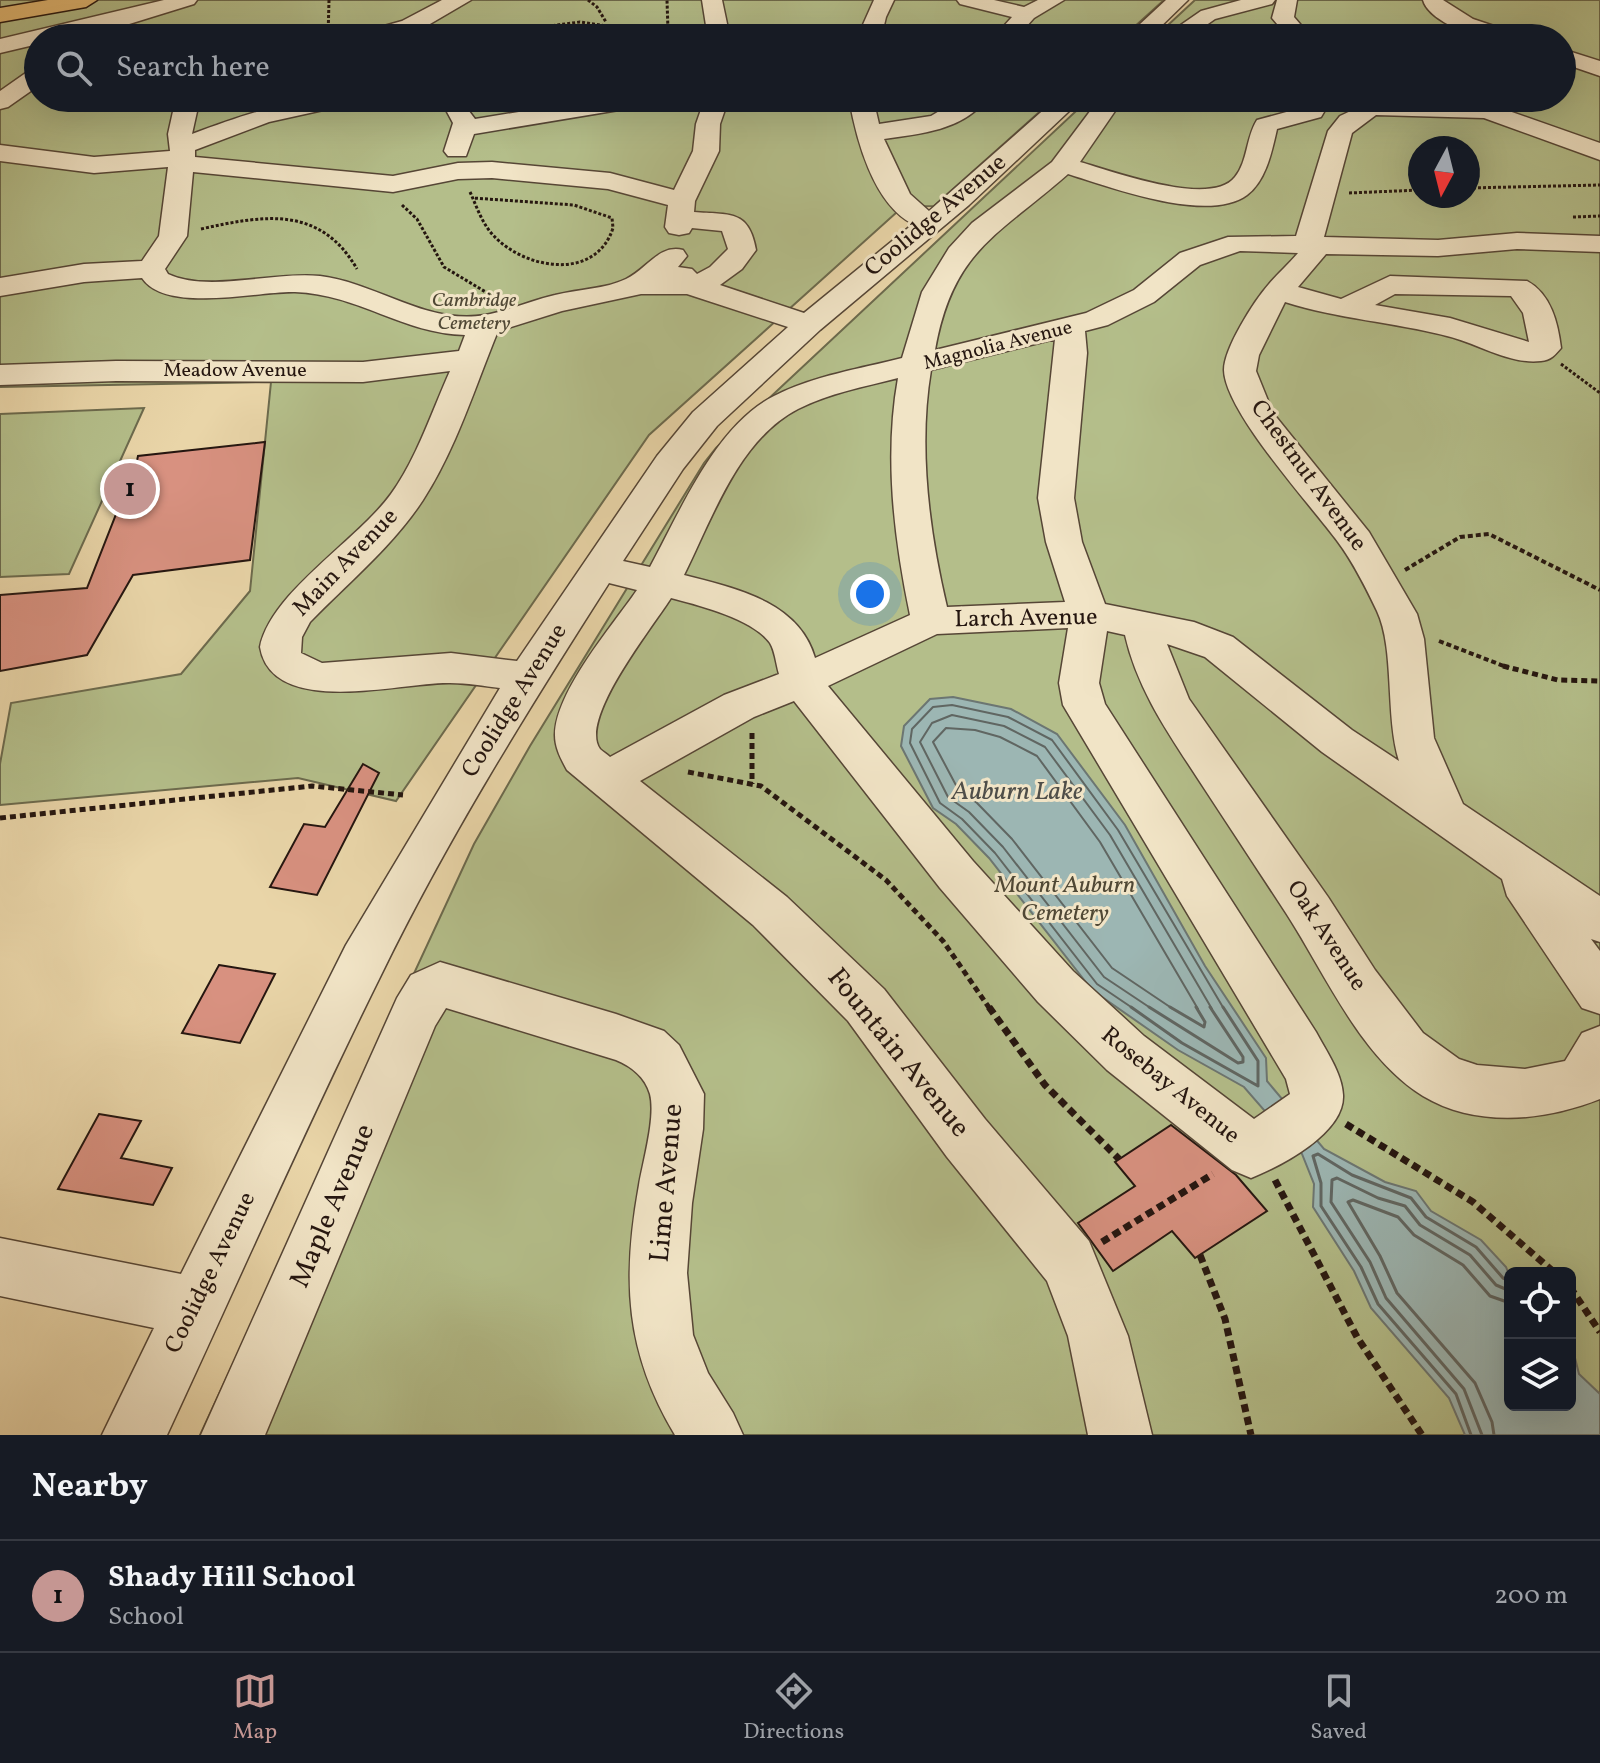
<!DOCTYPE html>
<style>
:root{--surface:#171b24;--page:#20242c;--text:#f1f3f6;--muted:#9ea1a6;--line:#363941;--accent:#c59692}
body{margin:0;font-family:Vollkorn,serif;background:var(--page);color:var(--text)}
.controls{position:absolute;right:24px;bottom:24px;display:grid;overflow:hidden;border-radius:12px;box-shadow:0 8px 32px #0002}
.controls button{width:72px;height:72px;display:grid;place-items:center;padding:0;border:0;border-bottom:2px solid var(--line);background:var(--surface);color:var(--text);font:40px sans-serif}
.compass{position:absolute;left:1408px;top:136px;width:72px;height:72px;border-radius:50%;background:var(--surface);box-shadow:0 8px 32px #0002;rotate:187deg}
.you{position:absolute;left:870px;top:594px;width:28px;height:28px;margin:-20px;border:6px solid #fff;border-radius:50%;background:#1a73e8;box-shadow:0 0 0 12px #1a73e833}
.badge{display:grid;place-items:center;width:52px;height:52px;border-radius:50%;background:var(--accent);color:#111;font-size:26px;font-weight:700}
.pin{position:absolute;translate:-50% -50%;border:4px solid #fff;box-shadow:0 2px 8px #0006}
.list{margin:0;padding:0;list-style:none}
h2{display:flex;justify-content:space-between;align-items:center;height:104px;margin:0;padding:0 32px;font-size:34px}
h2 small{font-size:26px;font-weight:400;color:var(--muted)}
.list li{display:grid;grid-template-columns:52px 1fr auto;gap:24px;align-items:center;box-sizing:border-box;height:112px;padding:0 32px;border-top:2px solid var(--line)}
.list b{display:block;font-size:30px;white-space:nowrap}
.list p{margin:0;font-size:26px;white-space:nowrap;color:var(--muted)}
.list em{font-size:26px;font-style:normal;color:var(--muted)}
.icon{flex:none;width:44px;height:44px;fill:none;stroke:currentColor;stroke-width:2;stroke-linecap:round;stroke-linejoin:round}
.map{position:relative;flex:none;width:1600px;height:1435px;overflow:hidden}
.search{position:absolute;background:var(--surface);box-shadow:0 8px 32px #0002;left:24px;right:24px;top:24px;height:88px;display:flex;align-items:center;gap:20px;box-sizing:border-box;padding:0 28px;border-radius:44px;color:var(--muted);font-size:30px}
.sheet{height:216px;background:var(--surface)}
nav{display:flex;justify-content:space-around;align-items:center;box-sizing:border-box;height:112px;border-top:2px solid var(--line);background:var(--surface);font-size:22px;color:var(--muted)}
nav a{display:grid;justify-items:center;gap:4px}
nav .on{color:var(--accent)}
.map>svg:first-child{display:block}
.green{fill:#b4be8a;stroke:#6c6a4d;stroke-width:2;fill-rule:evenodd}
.water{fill:#9cb6b3;stroke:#6c7672;stroke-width:2}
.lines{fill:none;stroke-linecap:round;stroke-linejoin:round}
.shore-far1{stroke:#606662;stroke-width:2}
.shore{stroke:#606662;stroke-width:3}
.building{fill:#d89180;stroke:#251610;stroke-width:2}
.minor-casing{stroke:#564636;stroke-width:3}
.major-casing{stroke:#251610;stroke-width:3}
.path-far3{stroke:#251610;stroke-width:3;stroke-dasharray:3 2;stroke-linecap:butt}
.path-far2{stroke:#251610;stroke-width:4;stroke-dasharray:5 3;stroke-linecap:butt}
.path-far1{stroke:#251610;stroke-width:5;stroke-dasharray:6 4;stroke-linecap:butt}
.path{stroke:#251610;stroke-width:7;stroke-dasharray:8 5;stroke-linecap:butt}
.minor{fill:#f1e4c6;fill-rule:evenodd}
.major{fill:#e4ba74;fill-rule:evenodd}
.labels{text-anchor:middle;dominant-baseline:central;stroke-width:6;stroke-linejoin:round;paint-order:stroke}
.far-park-label{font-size:20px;font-style:italic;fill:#504835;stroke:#f1e4c6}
.far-street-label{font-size:20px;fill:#251610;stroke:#f1e4c6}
.street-label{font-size:24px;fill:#251610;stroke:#f1e4c6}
.park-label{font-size:24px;font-style:italic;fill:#504835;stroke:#f1e4c6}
.water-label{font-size:26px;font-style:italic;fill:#4f4e49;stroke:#f1e4c6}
.near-street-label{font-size:28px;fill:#251610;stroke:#f1e4c6}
</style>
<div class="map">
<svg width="1600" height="1435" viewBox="0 0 1600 1435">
<rect width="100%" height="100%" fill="#e9d5a8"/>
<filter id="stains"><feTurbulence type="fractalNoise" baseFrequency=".0025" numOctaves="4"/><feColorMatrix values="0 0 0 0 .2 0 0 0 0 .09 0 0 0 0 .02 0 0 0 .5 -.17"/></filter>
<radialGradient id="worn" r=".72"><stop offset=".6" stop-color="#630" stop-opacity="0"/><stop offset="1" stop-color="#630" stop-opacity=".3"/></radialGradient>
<path class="green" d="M0 0H1164L1122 38H38V98H1055L934 206 895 207 897 212 649 435 396 801 298 778 0 805V764L11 703 181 674 250 591 271 382 0 387Z
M1195 0H1600V1435H200L474 844 530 746 704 463 716 448 1090 98H1562V38H1154ZM1420 148H1468V196H1420ZM1510 1273H1570V1405H1510Z
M144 408 69 574 0 577V414Z"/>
<path class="water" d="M953 697 1011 709 1057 734 1125 825 1205 966 1266 1058 1267 1081 1324 1149 1385 1182 1416 1191 1431 1211 1481 1240 1506 1267 1510 1277V1405H1570V1338L1579 1374 1600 1394V1435H1465L1449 1398 1371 1308 1354 1271 1313 1207 1314 1184 1302 1154 1244 1087 1178 1050 1092 990 989 858 956 824 933 808 901 746 904 726 930 699Z"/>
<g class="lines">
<path class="shore-far1" d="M1134 1009 1097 984 995 853 962 819 940 803 910 743 912 729 933 707 952 705 1008 717 1052 740 1118 830 1224 1009
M1152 1009 1104 977 1003 847 969 812 948 797 920 742 932 723 952 715 1004 726 1045 747 1110 835 1212 1009
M1173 1009 1112 968 1012 839 977 803 958 789 933 742 946 728 975 730 1000 737 1037 756 1100 842 1198 1009"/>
<path class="shore" d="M1131 1007 1182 1043 1258 1086V1061L1223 1007
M1149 1007 1238 1063 1243 1062V1057L1210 1007
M1170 1007 1204 1027 1205 1022 1196 1007
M1471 1435 1456 1394 1378 1304 1361 1267 1321 1206V1183L1313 1156 1318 1154 1352 1175 1411 1198 1426 1217 1476 1247 1503 1278 1510 1281
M1482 1435 1464 1389 1386 1298 1370 1262 1331 1202 1332 1180 1337 1178 1378 1198 1405 1206 1420 1225 1470 1255 1496 1285 1510 1291
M1494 1435 1492 1422 1475 1383 1397 1293 1380 1256 1348 1202 1353 1200 1398 1217 1414 1235 1463 1265 1490 1296 1510 1303"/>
</g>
<path class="building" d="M265 442 250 560 133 575 87 655 0 671V595L87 588 122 499 129 498 138 456Z
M363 764 379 773 317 895 270 887 304 824 325 827Z
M219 965 275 974 240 1043 182 1033Z
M99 1114 141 1121 121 1158 172 1168 153 1205 58 1189Z
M1171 1125 1236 1175 1267 1211 1195 1258 1172 1231 1113 1271 1078 1223 1135 1186 1115 1162Z"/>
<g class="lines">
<defs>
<path id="minor" d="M164 0H197L194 4 126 25 104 38H87L84 34 66 38H38V44L0 53V39Z
M442 0H471L418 31 391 38H356L359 33 402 21Z
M702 0H722L730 38H708Z
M874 0H894L886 17 881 38H781L792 31 861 29Z
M957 0H994L1024 7 1038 0H1064L1034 18 1016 38H993L1012 17 960 4Z
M1166 0H1188L1149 38H1125Z
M1241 0H1275L1272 4 1215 19 1188 38H1162L1201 11Z
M1277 0H1297L1294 17 1312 38H1289L1272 18Z
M1423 0H1443L1473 19 1515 33 1518 38C1508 38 1496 40 1486 38 1467 35 1428 19 1423 0Z
M1562 49 1600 61V76L1562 63Z
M38 68V86L8 107 0 109V91L30 70Z
M176 98H200L192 134C254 111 292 98 359 98L355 103 269 122 195 150V157L393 176 458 163 492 162 610 173 674 190 693 151 696 124 705 98H729L720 124 719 151 695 201 694 212C729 215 749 209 756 250L742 269 720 285 804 313 913 224C873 204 856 138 849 98H873L879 124 931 116 961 98H987C964 130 920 134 884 139L910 194 929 211 1057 98H1083L969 205 820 330 717 426 683 469 623 561 650 567C680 512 715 426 774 396 813 376 859 369 902 358L922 292 949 248 972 223 1052 162 1100 98H1124L1080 162C1112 171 1211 208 1235 177 1248 161 1246 137 1257 120L1312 105 1321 107 1324 112 1321 117 1277 129C1272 151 1266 181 1247 195 1208 224 1110 187 1068 174 999 235 953 249 935 350L1086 313 1134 290 1180 253 1228 237 1296 236 1328 131 1340 116 1357 108 1380 102 1472 98 1600 143V160L1484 118 1376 115 1352 133 1324 237 1438 240 1517 233 1600 236V252L1517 249 1438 256 1326 254 1298 287 1341 299 1390 276 1527 281C1551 294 1558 323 1561 348 1555 355 1551 360 1541 361 1510 365 1477 343 1447 336 1393 322 1338 319 1285 302L1259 355 1256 371 1273 413 1369 532 1417 614 1424 639 1434 738 1463 804 1600 896V942L1591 939 1600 951V1014L1582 1008 1507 896 1502 879 1322 752 1205 657 1167 644 1189 699 1328 897 1375 970 1423 1033 1459 1059 1477 1065 1525 1069 1565 1061 1582 1033 1600 1026V1099C1545 1121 1476 1128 1423 1096 1360 1057 1325 973 1286 913 1258 870 1230 828 1202 785 1171 737 1138 692 1125 635L1107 631 1099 683 1105 704 1316 1032C1326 1051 1342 1073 1343 1095 1345 1133 1281 1166 1251 1178L1232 1170 1107 1070 1038 1002 940 888 794 701 754 717 640 781 787 897 884 989 985 1119 1089 1241 1128 1336 1152 1435H1088L1068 1336 1047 1281 947 1157 848 1021 753 925 567 770C561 759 555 748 555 735 555 692 613 625 637 590L609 583C528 710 447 839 381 975 306 1126 238 1282 167 1435H102L154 1328 0 1296V1238L181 1274 346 945 500 688C484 686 467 683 450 683 401 682 272 719 260 647 271 592 357 541 391 494 417 458 432 411 450 371L363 382 116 381 0 385V365L116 361 363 362 459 351 465 335C404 334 358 294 295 292 257 291 166 314 142 278L84 282 0 296V278L84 264 142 261 159 236 168 167 94 173 0 161V145L94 157 170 151 168 134ZM193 172 393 192 458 179 492 178 608 189 668 205 665 227 669 233 679 235 689 233 692 228 722 231 728 249 710 267 697 274 692 269 678 267 687 256 683 250C659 244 647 269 626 279 605 289 579 289 555 295 532 300 509 311 485 315 426 325 377 283 320 276 275 271 208 293 168 274L165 269 187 236ZM1240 251 1298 253C1289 264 1278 273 1269 284 1254 301 1224 348 1224 370 1225 412 1311 505 1338 542 1353 562 1366 588 1377 611 1395 649 1385 716 1399 761L1352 730 1233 637 1194 622 1105 604 1082 542 1074 498 1087 353 1085 331 1108 325 1154 302 1200 265ZM641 294H687L788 327 693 412 657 456 517 661 451 653 322 663 301 653 302 637 310 622C348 583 393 546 423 500 456 449 475 387 498 331L562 311ZM1395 294 1511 296 1523 313 1529 342 1450 318 1375 305ZM1055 339 1038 498 1046 542 1065 602 947 607C929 531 918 447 931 370ZM898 378C884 456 894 538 910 615L815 658C799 601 734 588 684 575 712 519 738 440 798 409 829 393 864 387 898 378ZM671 598C698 605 753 619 770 643 775 651 776 664 779 674L724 695 610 757C607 754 603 752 600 749 578 719 655 624 671 598ZM1068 628 1059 683 1063 705 1286 1079 1290 1094 1254 1119 1144 1036 1073 971 973 861 828 686 937 634Z
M428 98H459L475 119 605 98H661L657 103 649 105 474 134 466 156H448L444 151 453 123 446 110Z
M440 962 616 1014 664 1031 679 1045 704 1094 703 1129 692 1203 687 1273 693 1335 708 1373 733 1413 743 1435H675C625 1352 622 1279 639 1185 643 1161 656 1117 650 1094 645 1077 631 1066 616 1060L446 1008 435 1026 265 1435H201L397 998 411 975Z"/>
<path id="major" d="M48 0H97L86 7 0 22V8Z"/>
</defs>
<use href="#minor" class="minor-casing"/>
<use href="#major" class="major-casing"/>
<path class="path-far3" d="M588 0 597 7 606 22
M438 36H474L580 22 684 38
M663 37 668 30 667 0
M328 38 329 0
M1468 188 1600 185
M470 192C477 207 482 224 494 236 526 270 596 281 613 228L612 218 574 205 473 198
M1349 193 1420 190
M402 205 417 219 444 267 494 297
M1573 217 1600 216
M201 229C264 215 320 205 357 269
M1561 364 1600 393"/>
<path class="path-far2" d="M1405 570 1460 537 1489 534 1600 590
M1439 641 1509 668"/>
<path class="path-far1" d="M1503 666 1558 680 1600 681
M752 733V784
M688 772 761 786 886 880 943 941 990 1009
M0 818 312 786 403 795"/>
<path class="path" d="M989 1007 1045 1085 1119 1159
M1346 1124 1473 1202 1555 1273
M1275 1180 1357 1337 1422 1435
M1102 1242 1213 1174
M1200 1255 1225 1319 1251 1435
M1570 1287 1600 1332"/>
<use href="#minor" class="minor"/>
<use href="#major" class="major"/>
</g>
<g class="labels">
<g class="far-park-label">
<text x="474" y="301">Cambridge<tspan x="474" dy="23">Cemetery</tspan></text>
</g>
<g class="far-street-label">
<text transform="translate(998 346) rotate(-14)">Magnolia Avenue</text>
<text x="235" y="371">Meadow Avenue</text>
</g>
<g class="street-label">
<text transform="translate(936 216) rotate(-40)">Coolidge Avenue</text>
<text transform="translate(1308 476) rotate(54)">Chestnut Avenue</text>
<text transform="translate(346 563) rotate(-46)">Main Avenue</text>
<text transform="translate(1026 619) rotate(-1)">Larch Avenue</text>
<text transform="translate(515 701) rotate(-58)">Coolidge Avenue</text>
<text transform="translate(1326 936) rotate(57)">Oak Avenue</text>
<text transform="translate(1170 1086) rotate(39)">Rosebay Avenue</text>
<text transform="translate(211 1273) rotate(-64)">Coolidge Avenue</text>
</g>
<g class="park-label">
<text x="1065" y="886">Mount Auburn<tspan x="1065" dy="28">Cemetery</tspan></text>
</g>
<g class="water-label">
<text x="1017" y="792">Auburn Lake</text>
</g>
<g class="near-street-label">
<text transform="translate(898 1053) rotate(51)">Fountain Avenue</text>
<text transform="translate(667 1183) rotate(-85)">Lime Avenue</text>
<text transform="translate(333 1206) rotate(-67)">Maple Avenue</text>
</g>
</g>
<rect width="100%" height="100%" filter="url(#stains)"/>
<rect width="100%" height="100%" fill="url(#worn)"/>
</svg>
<div class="controls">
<button><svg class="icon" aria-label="locate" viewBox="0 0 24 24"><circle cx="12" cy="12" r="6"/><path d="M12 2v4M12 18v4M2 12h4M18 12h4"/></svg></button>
<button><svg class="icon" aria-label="layers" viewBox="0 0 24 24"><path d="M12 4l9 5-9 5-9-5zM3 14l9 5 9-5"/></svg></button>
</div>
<svg class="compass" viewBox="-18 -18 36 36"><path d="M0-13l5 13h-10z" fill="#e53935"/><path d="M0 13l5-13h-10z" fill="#9ea1a6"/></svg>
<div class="you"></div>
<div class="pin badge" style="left:130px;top:489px">1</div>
<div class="search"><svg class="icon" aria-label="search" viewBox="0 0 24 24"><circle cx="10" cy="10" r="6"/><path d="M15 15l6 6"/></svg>Search here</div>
</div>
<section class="sheet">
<h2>Nearby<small></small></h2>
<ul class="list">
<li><span class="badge">1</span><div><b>Shady Hill School</b><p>School</p></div><em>200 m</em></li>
</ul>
</section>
<nav>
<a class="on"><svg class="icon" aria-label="map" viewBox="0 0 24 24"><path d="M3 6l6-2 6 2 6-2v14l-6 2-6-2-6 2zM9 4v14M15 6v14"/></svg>Map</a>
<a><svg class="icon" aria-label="directions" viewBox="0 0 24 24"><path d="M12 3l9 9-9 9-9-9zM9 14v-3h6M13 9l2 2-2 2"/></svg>Directions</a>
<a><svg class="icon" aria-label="saved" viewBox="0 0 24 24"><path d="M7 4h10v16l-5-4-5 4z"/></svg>Saved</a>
</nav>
